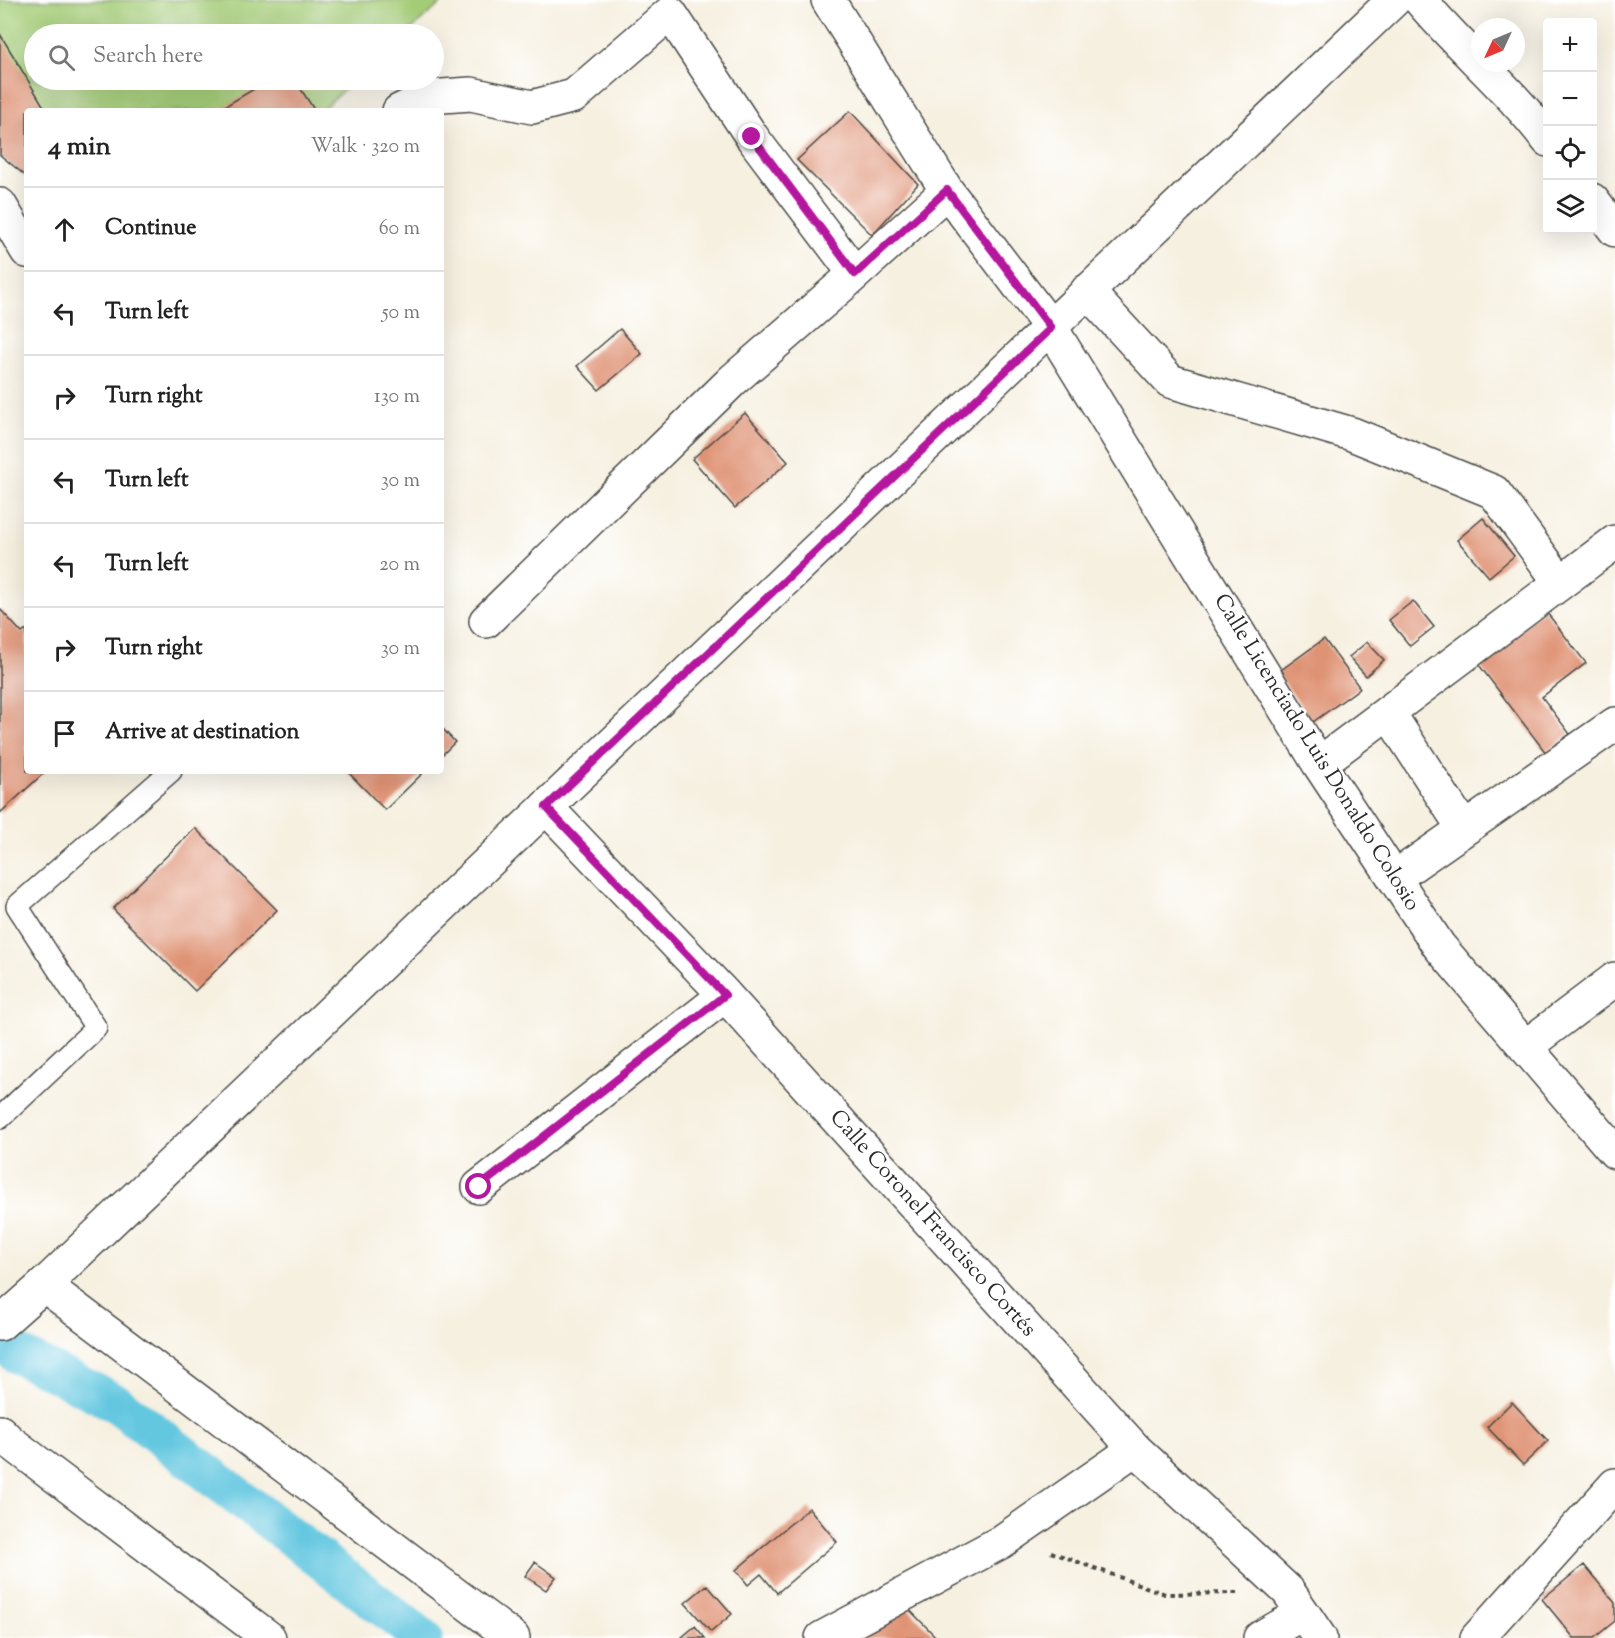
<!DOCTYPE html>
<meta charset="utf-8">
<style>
:root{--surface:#fff;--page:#f6f6f6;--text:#222;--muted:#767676;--line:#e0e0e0}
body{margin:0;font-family:"Sorts Mill Goudy",serif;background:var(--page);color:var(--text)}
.controls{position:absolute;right:18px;top:18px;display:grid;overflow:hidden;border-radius:6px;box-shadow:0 6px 24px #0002}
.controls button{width:54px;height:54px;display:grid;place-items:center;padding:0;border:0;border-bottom:2px solid var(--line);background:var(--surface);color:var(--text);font:30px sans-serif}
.compass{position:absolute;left:1471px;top:18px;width:54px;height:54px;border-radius:50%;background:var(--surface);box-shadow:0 6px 24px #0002;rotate:226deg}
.stop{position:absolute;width:18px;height:18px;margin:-14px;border:4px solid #b5179e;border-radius:50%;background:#fff}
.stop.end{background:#b5179e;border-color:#fff;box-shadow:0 2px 6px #0008}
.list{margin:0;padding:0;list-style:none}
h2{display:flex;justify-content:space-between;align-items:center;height:78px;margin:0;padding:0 24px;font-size:26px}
h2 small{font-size:20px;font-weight:400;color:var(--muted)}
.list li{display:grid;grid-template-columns:39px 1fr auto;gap:18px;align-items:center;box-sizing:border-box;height:84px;padding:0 24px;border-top:2px solid var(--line)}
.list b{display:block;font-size:22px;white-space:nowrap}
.list em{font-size:20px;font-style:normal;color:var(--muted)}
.icon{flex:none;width:33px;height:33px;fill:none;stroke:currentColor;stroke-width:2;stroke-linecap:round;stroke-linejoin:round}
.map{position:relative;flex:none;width:1615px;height:1638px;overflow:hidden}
.search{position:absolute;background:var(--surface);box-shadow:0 6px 24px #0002;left:24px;top:24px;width:420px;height:66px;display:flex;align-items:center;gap:15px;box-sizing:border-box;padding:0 21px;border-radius:33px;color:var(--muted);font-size:22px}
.panel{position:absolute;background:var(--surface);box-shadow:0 6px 24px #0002;left:24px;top:108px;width:420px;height:666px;border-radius:6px}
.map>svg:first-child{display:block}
.green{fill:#a4cc77;stroke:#687c51;stroke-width:1.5}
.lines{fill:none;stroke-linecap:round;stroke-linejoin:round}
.canal{stroke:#63c7e0;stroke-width:39}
.building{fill:#df9375}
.service-casing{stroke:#494946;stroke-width:24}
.minor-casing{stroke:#494946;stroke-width:36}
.tertiary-casing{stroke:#494946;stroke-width:36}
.path{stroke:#494946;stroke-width:4;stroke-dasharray:4.5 4.5;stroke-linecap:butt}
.service{stroke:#fff;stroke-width:21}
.minor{stroke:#fff;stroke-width:33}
.tertiary{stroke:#fff;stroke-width:33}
.route{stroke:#b5179e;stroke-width:8}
.labels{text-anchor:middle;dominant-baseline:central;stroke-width:5;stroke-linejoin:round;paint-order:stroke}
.street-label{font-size:22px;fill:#2b2b2b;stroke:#fff}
</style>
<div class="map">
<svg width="1615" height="1638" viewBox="0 0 1615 1638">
<rect width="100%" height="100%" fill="#fff"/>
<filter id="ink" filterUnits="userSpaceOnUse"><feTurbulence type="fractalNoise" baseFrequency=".0167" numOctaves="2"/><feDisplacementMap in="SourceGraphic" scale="12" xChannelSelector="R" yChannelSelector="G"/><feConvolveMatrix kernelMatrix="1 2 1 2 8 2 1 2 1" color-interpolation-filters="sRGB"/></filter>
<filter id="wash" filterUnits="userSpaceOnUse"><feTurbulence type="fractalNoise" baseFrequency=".008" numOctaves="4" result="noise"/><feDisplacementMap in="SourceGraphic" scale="24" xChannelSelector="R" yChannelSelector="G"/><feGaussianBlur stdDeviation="1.35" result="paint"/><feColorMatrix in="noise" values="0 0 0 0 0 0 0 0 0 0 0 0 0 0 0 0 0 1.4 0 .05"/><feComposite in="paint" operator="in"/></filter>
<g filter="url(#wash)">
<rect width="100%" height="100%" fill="#f6f0e0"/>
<path class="green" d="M0 0H445L406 34H34V80H355L320 111H27V177L0 155Z"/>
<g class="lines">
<path class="canal" d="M15 1353 116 1403 423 1638"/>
</g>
<g id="blocks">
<path class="building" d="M0 34 44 107 50 111H27V177L0 155Z
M269 80H295L315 111H217Z
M850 111 918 184 872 235 797 160Z
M620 329 642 354 599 390 577 366Z
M745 413 788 462 735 508 692 459Z
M1483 518 1514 556 1489 577 1457 540Z
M1413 601 1434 627 1410 646 1389 620Z
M0 609 22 633 27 629V771H46L0 813Z
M1544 609 1586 663 1542 697 1570 734 1546 753 1476 661Z
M1324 639 1360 688 1313 722 1277 673Z
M1367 642 1384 660 1366 676 1349 657Z
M441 727 455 742 441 756Z
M347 771H425L385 810Z
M195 828 277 910 195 991 113 909Z
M1512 1402 1548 1441 1523 1465 1487 1427Z
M809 1508 837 1542 777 1593 761 1574 748 1585 736 1570Z
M535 1562 556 1577 546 1590 525 1576Z
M1584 1565 1615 1603V1621L1594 1638H1574L1542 1599Z
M707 1585 732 1614 711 1632 685 1603Z
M899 1599 937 1638H866L856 1626Z
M695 1626 705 1638H681Z"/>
</g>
</g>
<g filter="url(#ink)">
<use href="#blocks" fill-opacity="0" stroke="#494946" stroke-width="1.5"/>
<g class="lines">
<defs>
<path id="service" d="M0 1118 96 1028 17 906 171 771"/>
<path id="minor" d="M828 0 947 191 1051 328 1319 764 1439 946 1615 1152
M1420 0C1461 49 1510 89 1548 140
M399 111 428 97 471 94 532 107 574 96 670 13 752 137 855 274 733 380 486 621
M1592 200 1615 230
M0 205 27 251
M855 274 947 191
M1087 291 1170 381 1352 434 1494 492 1560 582
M1388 712 1464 829
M1319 764 1615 542
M546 807 725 995 1135 1449 1288 1591 1320 1638
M1394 878 1615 724
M1525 1047 1615 979
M479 1187 725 995
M44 1285 513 1638
M822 1638 1001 1542 1135 1449
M1260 1638 1303 1613
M1477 1638 1615 1485"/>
<path id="tertiary" d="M0 1324 44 1285 1394 0
M0 1432 9 1441 269 1638"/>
</defs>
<use href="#service" class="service-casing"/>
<use href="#minor" class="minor-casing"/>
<use href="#tertiary" class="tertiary-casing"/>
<path class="path" d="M1051 1552 1165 1594 1237 1593"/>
<use href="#service" class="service"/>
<use href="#minor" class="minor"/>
<use href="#tertiary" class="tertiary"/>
</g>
</g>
<g class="lines" filter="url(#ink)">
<path class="route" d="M479 1187 725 995 546 807 1051 328 947 190 855 274 752 137"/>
</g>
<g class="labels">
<g class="street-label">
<text transform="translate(1316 753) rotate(58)">Calle Licenciado Luis Donaldo Colosio</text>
<text transform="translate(932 1224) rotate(48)">Calle Coronel Francisco Cortés</text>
</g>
</g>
</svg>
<div class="controls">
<button>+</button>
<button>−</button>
<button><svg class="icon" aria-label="locate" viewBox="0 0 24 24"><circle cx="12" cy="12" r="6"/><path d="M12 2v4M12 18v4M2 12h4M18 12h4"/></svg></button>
<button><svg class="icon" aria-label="layers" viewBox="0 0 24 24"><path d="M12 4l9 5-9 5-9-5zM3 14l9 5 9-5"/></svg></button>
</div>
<svg class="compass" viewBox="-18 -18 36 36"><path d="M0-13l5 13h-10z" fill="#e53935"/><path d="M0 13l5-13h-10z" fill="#767676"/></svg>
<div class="stop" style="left:479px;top:1187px"></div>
<div class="stop end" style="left:752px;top:137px"></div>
<div class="search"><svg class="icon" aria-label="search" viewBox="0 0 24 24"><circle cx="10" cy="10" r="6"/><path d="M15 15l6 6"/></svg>Search here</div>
<section class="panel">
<h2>4 min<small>Walk · 320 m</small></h2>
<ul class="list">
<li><svg class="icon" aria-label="ahead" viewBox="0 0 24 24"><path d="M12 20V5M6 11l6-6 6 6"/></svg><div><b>Continue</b></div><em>60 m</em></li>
<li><svg class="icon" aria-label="left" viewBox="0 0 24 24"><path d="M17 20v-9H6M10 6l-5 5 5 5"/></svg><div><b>Turn left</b></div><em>50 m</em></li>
<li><svg class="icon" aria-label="right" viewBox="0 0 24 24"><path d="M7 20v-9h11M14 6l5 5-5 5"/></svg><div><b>Turn right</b></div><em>130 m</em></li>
<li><svg class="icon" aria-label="left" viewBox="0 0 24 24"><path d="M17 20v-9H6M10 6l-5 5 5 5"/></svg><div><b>Turn left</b></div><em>30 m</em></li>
<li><svg class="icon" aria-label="left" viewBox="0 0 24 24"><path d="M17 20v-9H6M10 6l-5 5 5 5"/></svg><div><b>Turn left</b></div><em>20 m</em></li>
<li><svg class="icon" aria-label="right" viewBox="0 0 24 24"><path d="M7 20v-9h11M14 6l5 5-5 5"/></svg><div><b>Turn right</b></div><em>30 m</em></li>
<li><svg class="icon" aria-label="arrive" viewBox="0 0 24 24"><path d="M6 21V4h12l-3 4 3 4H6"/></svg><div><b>Arrive at destination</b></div></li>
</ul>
</section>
</div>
